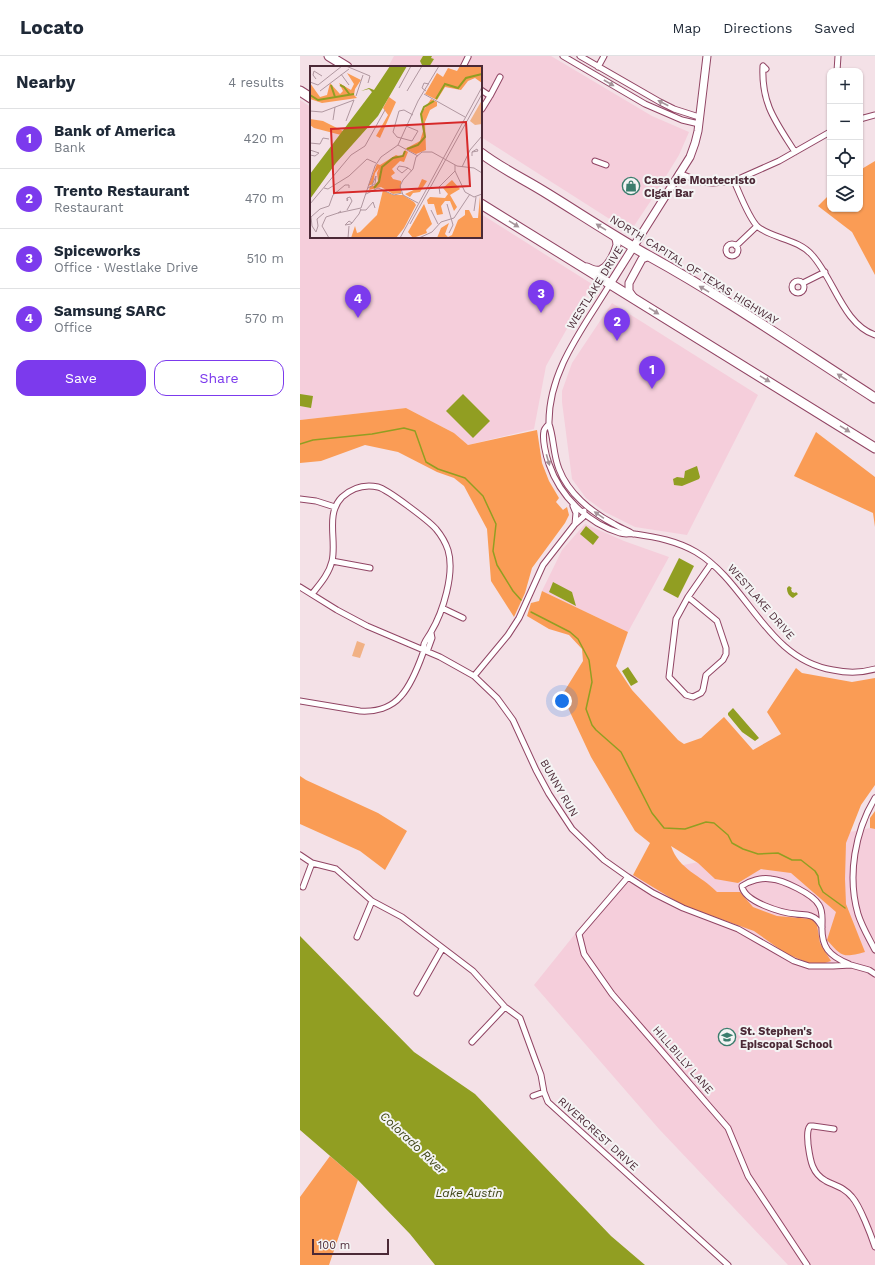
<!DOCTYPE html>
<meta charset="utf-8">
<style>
:root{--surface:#fff;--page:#f6f6f7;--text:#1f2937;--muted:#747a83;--line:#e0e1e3;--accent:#7c3aed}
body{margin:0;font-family:"Work Sans",sans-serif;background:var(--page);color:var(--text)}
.controls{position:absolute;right:12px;top:12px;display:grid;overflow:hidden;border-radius:8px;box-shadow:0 1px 3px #0004}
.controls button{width:36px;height:36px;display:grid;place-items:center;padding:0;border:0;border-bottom:1px solid var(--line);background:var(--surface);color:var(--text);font:20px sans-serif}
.scale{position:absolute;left:12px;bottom:10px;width:77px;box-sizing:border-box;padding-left:4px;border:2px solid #4b2936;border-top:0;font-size:11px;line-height:14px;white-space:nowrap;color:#4b2936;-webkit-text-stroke:3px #f4f4f4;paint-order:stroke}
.you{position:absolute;left:262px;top:645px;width:14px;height:14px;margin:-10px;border:3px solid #fff;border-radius:50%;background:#1a73e8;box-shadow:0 0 0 6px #1a73e833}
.badge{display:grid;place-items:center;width:26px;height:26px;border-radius:50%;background:var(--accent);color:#fff;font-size:13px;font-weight:700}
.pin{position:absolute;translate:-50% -33px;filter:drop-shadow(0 1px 2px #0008)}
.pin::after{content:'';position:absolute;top:21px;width:14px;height:12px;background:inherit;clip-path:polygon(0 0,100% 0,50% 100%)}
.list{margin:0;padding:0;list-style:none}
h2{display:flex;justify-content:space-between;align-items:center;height:52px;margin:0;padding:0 16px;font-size:17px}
h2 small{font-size:13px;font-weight:400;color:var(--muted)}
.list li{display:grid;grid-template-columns:26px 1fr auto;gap:12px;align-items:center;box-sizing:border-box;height:60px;padding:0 16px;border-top:1px solid var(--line)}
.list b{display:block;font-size:15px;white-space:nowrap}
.list p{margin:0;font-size:13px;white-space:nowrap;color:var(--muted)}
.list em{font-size:13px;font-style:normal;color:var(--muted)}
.actions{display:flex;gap:8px;padding:12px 16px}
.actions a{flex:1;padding:9px 0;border:1px solid var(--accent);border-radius:12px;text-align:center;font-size:14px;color:var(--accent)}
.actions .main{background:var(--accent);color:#fff}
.icon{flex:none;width:22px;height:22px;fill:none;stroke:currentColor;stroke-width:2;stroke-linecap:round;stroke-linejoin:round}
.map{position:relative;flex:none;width:575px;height:1209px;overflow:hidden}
header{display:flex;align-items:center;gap:24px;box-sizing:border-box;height:56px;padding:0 20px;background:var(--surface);border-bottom:1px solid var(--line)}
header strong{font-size:19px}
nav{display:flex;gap:22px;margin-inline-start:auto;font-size:14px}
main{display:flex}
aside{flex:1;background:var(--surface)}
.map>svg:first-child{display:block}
.built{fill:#f5cedb}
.green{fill:#f1b185}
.forest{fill:#fa9c55}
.water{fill:#919e22}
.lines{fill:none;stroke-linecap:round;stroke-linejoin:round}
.stream{stroke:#919e22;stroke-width:1.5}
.street-casing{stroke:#914564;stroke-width:7}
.secondary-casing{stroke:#914564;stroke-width:9}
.highway-casing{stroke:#914564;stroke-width:11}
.street{stroke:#fff;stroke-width:5}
.secondary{stroke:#fff;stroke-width:7}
.highway{stroke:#fff;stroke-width:9}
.oneway{fill:#a5949a}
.labels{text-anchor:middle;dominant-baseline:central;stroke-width:4;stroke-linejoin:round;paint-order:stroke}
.poi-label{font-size:11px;font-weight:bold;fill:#4b2936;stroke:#f4f4f4;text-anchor:start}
.street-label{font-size:11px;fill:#4b2936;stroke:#f4f4f4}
.water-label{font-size:12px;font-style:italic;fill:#3d4314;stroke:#f4f4f4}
.inset-river{fill:none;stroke:#919e22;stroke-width:2}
.inset-road{fill:none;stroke:#b097a0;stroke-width:1}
.view{fill:#d62828;fill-opacity:0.15;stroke:#d62828;stroke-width:2}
.inset-edge{fill:none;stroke:#4b2936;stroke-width:2}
</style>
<header>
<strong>Locato</strong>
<nav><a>Map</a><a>Directions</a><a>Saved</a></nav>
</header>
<main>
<aside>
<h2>Nearby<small>4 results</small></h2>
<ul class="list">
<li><span class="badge">1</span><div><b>Bank of America</b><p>Bank</p></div><em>420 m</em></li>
<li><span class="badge">2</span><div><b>Trento Restaurant</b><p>Restaurant</p></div><em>470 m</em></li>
<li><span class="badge">3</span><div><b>Spiceworks</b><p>Office · Westlake Drive</p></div><em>510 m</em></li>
<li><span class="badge">4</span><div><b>Samsung SARC</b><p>Office</p></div><em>570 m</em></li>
</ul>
<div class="actions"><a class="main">Save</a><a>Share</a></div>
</aside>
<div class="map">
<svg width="575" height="1209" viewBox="0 0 575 1209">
<rect width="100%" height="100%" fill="#f4e1e7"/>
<path class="built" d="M94 0H251L352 60 389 76 379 99 350 146 330 176 181 81V11H88Z
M0 44 11 51V181H181V158L292 228 246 310 234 373 168 389 154 377 106 352 0 364Z
M312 247 458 339 387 479 335 471 305 456 286 442 272 423 262 346V335L272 307Z
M285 468 324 485 369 501 328 576 242 535 262 494Z
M570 772 575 773V1209H488L359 1073 234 929 275 878 333 819Z"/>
<path class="green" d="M57 585 65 588 60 602 52 600Z"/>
<path class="forest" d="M575 105V219L552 176 518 150 530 138V153H560V114Z
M106 352 154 377 168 389 237 374 242 407 249 425 259 442 256 446 263 454 267 451 269 459 265 467 232 512 225 537 214 561 191 525 187 473 164 430 154 422 137 416 98 396 65 389 21 405 0 407V364Z
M516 376 575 421V471L573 457 494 420Z
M242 535 328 576 316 610 332 634 378 684 384 688 401 682 424 661 453 694 481 678 467 656 496 612 502 617 552 626 575 622V729L561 749 546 787 545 823 546 848 565 896C543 902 542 901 527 884L536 856 491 817 461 813 438 827 415 823 398 807 371 790C379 814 401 819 417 836H440L453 851 477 860 512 863 517 869 520 887 531 905 525 907H508L485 897 454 875 384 850 333 819 350 787 335 775 291 701 262 639 283 605 282 593 269 579 249 573 227 560 231 547 239 545Z
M0 720 6 724 78 757 107 775 85 814 60 795 0 768Z
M575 755V773L570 772V762Z
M30 1100 58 1124 29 1209H0V1141Z"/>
<path class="water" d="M123 0H132L131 2 134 3 129 11H123L120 5Z
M0 338 13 340 11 352 0 350Z
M163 338 190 365 173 382 146 355Z
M397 410 400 421 399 423 382 430 374 429 373 423 377 421 384 422 385 415Z
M286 470 299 481 293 489 280 478Z
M379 502 394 510 378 542 363 534Z
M253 526 272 536 276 550 249 536Z
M489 530 492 532 491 533 492 536 495 537 496 536 498 538 493 542C489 540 487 537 487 532Z
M328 611 338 626 331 630 322 615Z
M433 652 459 682 455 685 442 676 428 659V657Z
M0 880 114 996 175 1038 311 1180 345 1209H135L110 1178 58 1124 0 1074Z"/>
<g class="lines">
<path class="stream" d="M0 388 13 384 72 378 104 372 115 375 126 406 138 413 165 422 183 440 196 468 193 495 197 509 213 535 221 544
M231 556 270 576 278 583 289 604 292 626 286 653 292 669 296 674 321 696 352 757 364 772 385 773 406 766 414 767 428 779 432 787 443 793 458 798 478 797 492 804H501L515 815 518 820 519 828 523 836 545 852"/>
<defs>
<path id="street" d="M263 0 345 48 382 64 399 68
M280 0 360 46 374 53 399 61
M163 11 168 1
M298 11 304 0
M466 13 463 10C461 48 476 66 495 96
M537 15 538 0
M181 34 190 40 182 53 181 52
M190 40 200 21
M560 63 575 59
M295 105 306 109
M379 117 401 126 413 127 434 125 479 105 530 76
M434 125C439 136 449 163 458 171 474 183 498 183 512 199 534 223 543 268 575 279
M426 194a6 6 0 1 1 12 0a6 6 0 1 1-12 0Z
M436 190 457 170
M492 231a6 6 0 1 1 12 0a6 6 0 1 1-12 0Z
M503 227 525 216
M310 228C284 271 248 315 249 368 254 382 253 398 259 413 268 437 291 456 314 468 320 472 327 474 333 478
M249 368C247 370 244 373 244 375 242 383 246 400 249 408 260 440 287 467 320 477 325 479 330 477 335 478 356 481 377 485 396 496 448 527 466 603 533 614 547 617 561 617 575 613
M0 443 16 445 35 451
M273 450 276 457 275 468
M32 505 70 512
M0 531 37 554 67 570 140 601 174 620 197 642 213 664 236 714 249 738 272 773 304 804 328 821 353 837 383 852 438 873 494 905 509 910H533L551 909 569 914 575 918
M388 541 417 565 426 592V598L423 604 406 619 403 634 401 637 393 641 386 639 369 621 376 563 388 541 411 508
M142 552 163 562
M124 595 128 593 132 582 131 577
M174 620 208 579 219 562 243 509 275 468 283 461 284 455
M0 645 60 655C75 656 91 652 101 640 111 629 118 611 123 597 124 594 123 592 124 588 126 583 129 580 131 576 143 556 155 517 148 494 146 488 141 479 136 473 129 465 87 433 78 431 64 428 52 432 42 441 25 458 37 485 32 505 29 518 20 528 12 538
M575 742C555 775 547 820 558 858 562 871 569 882 575 894
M0 799 12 807 36 813 72 845 102 861 173 915 205 951 220 962 235 1003 241 1019 244 1036 248 1046 428 1209
M328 821 279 878 284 898 312 938 428 1072 448 1120 507 1209
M3 831 12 807
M522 871C519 866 517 862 511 860 506 858 501 859 496 858 482 857 444 846 442 830 449 825 462 821 471 823 483 824 513 838 519 849 523 855 522 862 522 869 521 891 529 900 549 908
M57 881 72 845
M117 937 142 893
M172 986 205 951
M233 1040 244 1036
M534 1073 513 1070H510C506 1075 508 1082 508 1088 510 1102 511 1117 526 1125 536 1130 545 1132 552 1141 560 1150 571 1179 575 1191"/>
<path id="secondary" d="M287 211C291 213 298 216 302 213 309 210 315 196 317 189 317 185 316 183 315 180
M310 228 390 101 395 87 398 75 407 0
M334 242 329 235V227L342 203 349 200"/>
<path id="highway" d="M29 0 47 11
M0 35 11 42
M181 97C202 113 226 124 248 138 282 159 315 181 349 200 427 243 500 294 575 342
M181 148 575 392"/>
</defs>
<use href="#street" class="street-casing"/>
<use href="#secondary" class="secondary-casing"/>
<use href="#highway" class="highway-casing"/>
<use href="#street" class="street"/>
<use href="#secondary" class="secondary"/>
<use href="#highway" class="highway"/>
</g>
<defs><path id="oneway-solid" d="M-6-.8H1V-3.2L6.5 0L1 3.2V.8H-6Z"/></defs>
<g class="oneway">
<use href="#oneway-solid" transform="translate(309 27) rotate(30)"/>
<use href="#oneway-solid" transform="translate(363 47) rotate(-153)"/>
<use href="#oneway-solid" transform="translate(214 168) rotate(32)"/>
<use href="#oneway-solid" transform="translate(301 171) rotate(-148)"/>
<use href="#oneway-solid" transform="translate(404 233) rotate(-149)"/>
<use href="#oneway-solid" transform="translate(354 255) rotate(32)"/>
<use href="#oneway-solid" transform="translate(542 321) rotate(-147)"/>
<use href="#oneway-solid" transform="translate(465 323) rotate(31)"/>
<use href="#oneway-solid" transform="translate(545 373) rotate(32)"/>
<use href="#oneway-solid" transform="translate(248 404) rotate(74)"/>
<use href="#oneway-solid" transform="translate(299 459) rotate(-146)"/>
</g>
<defs>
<symbol id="shop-ring" viewBox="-11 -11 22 22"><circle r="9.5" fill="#f4f4f4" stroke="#3b7d6d" stroke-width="1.5"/><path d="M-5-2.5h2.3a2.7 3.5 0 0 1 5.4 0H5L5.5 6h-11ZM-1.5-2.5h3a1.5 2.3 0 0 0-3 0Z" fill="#3b7d6d"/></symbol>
<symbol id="school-ring" viewBox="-11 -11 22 22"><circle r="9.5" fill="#f4f4f4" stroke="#3b7d6d" stroke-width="1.5"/><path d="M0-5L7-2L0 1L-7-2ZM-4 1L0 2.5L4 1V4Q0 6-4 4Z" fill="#3b7d6d"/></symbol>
</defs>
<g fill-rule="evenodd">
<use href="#shop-ring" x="321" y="120" width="20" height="20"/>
<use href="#school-ring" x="417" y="971" width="20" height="20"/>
</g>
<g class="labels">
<g class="poi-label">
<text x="344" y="124">Casa de Montecristo<tspan x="344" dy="13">Cigar Bar</tspan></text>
<text x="440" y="975">St. Stephen's<tspan x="440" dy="13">Episcopal School</tspan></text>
</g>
<g class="street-label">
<text transform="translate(394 214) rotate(32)">NORTH CAPITAL OF TEXAS HIGHWAY</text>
<text transform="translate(295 232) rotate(-58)">WESTLAKE DRIVE</text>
<text transform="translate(461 546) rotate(49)">WESTLAKE DRIVE</text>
<text transform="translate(259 732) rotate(60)">BUNNY RUN</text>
<text transform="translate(383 1004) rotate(49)">HILLBILLY LANE</text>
<text transform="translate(298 1078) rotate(42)">RIVERCREST DRIVE</text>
</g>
<g class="water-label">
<text transform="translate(113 1087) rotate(43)">Colorado River</text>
<text x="169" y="1137">Lake Austin</text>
</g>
</g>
<g transform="translate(10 10)">
<rect width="172" height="172" fill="#f4e1e7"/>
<path d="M172 34V58L165 59 160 55Z" fill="#f1b185"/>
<path d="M150 0H172V17L165 12 158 15 151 24 135 21 127 34 115 28 127 7 133 11 138 2 147 5ZM37 7 51 14 45 23 44 29 47 32 12 37 0 33V17L10 31 17 29 20 17 30 28 33 25 29 17 41 24 44 18ZM79 31 86 36 70 72 66 70 78 49 73 42ZM121 33 127 36V40L120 44 115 56 116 84 106 88 95 83 110 75 113 65 111 48ZM0 53 13 55 33 65 31 69 4 62 0 59ZM95 84 98 86 94 96 90 95 82 103 85 107 81 110 83 113 91 115V127L83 128 71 121 59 124 60 120H64L68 115 67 107 69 102 65 107 63 118 58 120 67 98 70 99 86 89 92 91ZM112 113 117 115 110 126 103 127 100 131 95 128 108 122ZM142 114 150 123 140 129 147 141 144 145 140 135H135L131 140 133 148 127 149 124 138H118L117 134 120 131 135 132 138 128 133 122ZM73 124 83 129H93L104 136 106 139 94 162 86 172H41L45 160 47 167 50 166 67 149ZM170 130 172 172H127L131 162 139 157 135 168 138 171 142 169 148 154 155 149V144H159L163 152H168ZM114 138 122 158 116 164 117 167 103 172 98 166Z" fill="#fa9c55"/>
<path d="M80 0H97L68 50 26 97 0 133V108L62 26 59 23 51 25 59 22 64 24Z" fill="#919e22"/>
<path class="inset-river" d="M21 19 25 31M30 19 34 21 40 29M0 29 8 34 44 28M126 33 135 18 148 22 156 12 172 8M97 83 108 79 115 71 111 48 114 41 124 35M64 122 69 116 72 101 83 92 93 90 95 85"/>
<path class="inset-road" d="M36 0 60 10 58 17M31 8 39 19M6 13 3 9 4 5 12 10M0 16 8 19 32 0M89 22 101 0M10 25 39 3M97 25 112 0M116 25 112 22 114 17 119 18M114 28 155 51M46 30 53 9M0 45 12 46 44 34 36 55M23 54 25 41M96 60 108 65 102 75 87 71 83 66 89 45 94 44 103 49M0 77 10 78 13 72 19 73M88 79 108 90M0 84 9 87 5 90 0 89M162 90V86L167 83 168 85 162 86M145 99V105L155 126 164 131 172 128M152 101 160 84 172 70M98 102 92 107 87 103 89 100 95 101 98 102 102 105M14 122 18 123 39 110 57 93 66 97M58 122 65 118 66 110 62 119M56 128 68 122 84 129 92 127M130 128 129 121 145 105M108 137 93 129 90 120 93 114 103 103 106 91 112 86H122L147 100 164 102 172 107M0 138 41 89 55 80 75 44M137 138 143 159 139 167M37 144 42 135 40 131 37 132V135L38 134 37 132M50 144H56L63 136 65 142M121 144 128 158M31 145 28 147 51 142 65 100 71 91 88 79 108 35 129 0M164 145 166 131M42 157 39 155 35 159 41 158 42 157 45 153 49 148 51 143M100 158 172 28M8 160 6 166 2 160 1 151 10 143 19 140 23 129 35 119H39V122M8 160 7 153 14 147M19 172 12 160 16 151 28 147M38 172 39 160M90 172 172 21M109 172 122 166 131 156 144 152 160 128"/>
<path class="view" d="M156 56 160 120 24 127 21 63Z"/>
<rect width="172" height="172" class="inset-edge"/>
</g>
</svg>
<div class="controls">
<button>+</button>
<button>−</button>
<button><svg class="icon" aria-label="locate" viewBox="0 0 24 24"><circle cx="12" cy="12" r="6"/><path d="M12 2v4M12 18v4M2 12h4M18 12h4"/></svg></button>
<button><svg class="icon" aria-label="layers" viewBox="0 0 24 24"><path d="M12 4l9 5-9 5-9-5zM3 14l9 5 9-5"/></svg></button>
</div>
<div class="scale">100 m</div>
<div class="you"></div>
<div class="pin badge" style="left:352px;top:333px">1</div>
<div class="pin badge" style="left:317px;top:285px">2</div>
<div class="pin badge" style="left:241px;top:257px">3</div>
<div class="pin badge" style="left:58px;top:262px">4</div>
</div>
</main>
